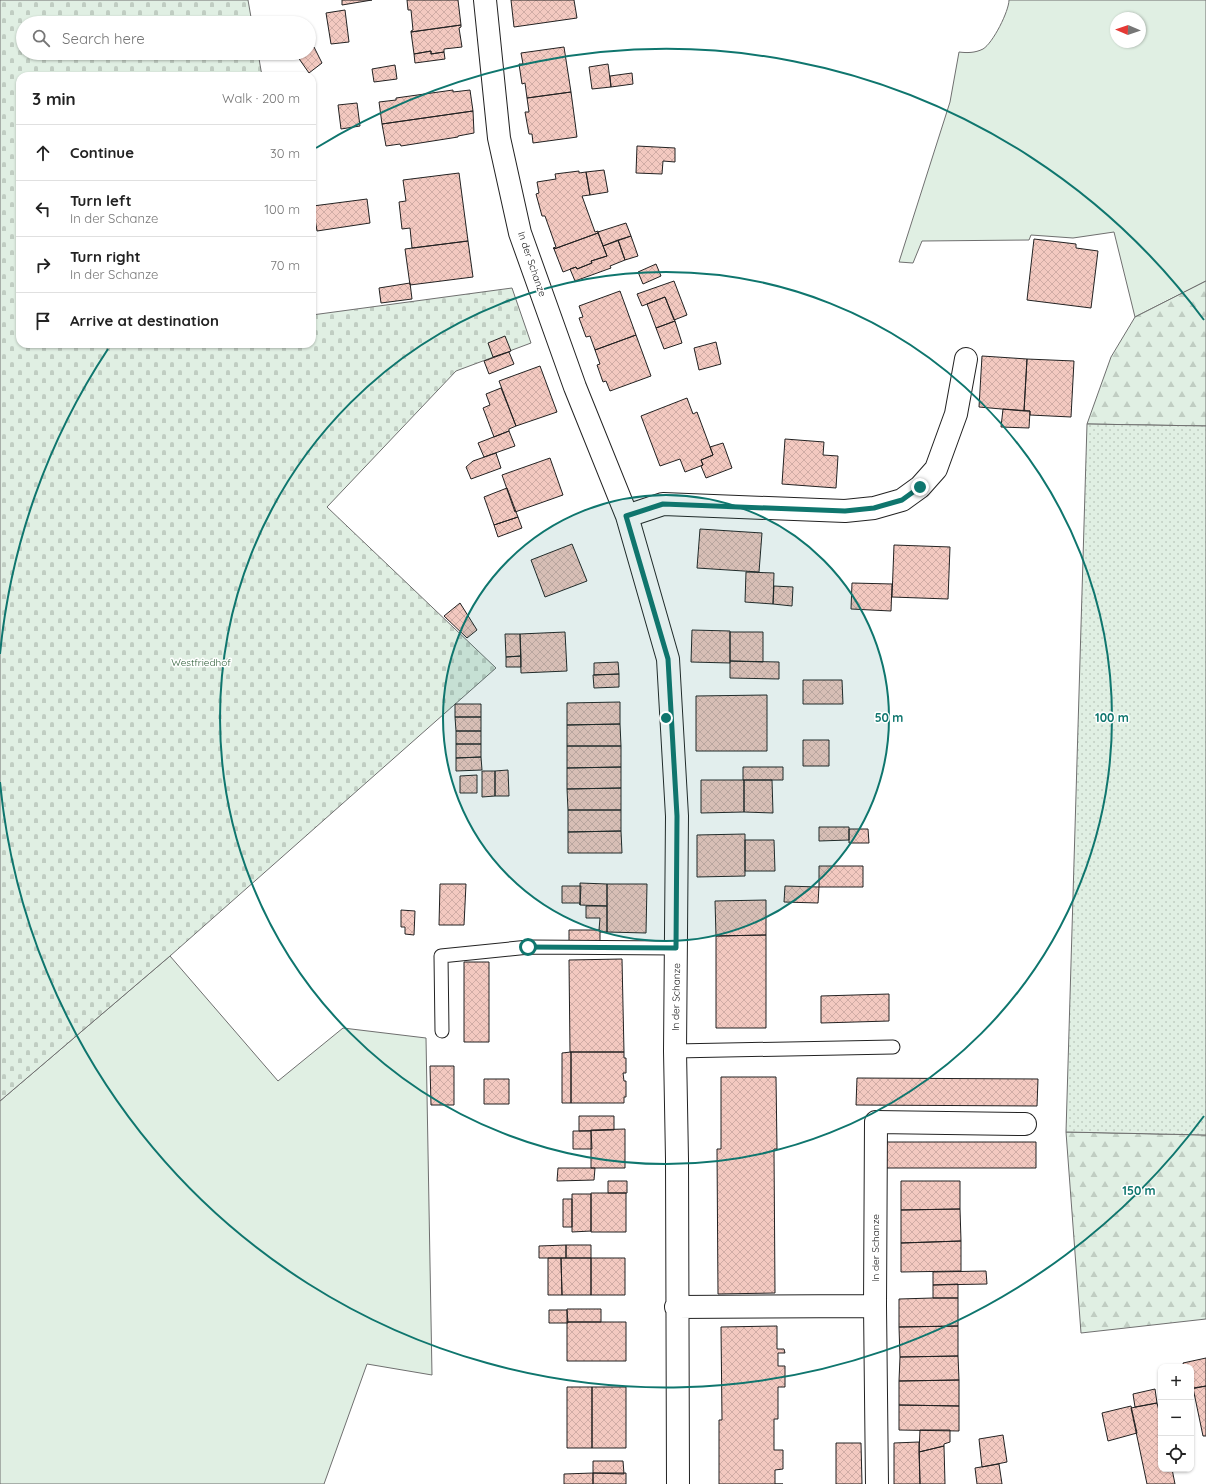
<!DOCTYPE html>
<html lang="en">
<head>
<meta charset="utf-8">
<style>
	:root { --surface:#fff; --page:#f2f2f2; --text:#222; --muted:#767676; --line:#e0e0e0 }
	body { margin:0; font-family:Quicksand,sans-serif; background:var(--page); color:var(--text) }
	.controls { position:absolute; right:12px; bottom:12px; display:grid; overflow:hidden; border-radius:8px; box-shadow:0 1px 3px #0004 }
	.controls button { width:36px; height:36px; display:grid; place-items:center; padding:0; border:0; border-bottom:1px solid var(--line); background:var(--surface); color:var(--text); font:20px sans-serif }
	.compass { position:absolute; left:1110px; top:12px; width:36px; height:36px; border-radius:50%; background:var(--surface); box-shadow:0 1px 3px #0004; rotate:272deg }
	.stop { position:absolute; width:12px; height:12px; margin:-9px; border:3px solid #0f766e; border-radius:50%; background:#fff }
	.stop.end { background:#0f766e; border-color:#fff; box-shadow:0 1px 4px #0008 }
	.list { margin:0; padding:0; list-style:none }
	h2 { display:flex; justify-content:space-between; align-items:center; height:52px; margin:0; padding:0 16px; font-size:17px }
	h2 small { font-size:13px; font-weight:400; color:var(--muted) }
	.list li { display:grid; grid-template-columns:26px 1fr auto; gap:12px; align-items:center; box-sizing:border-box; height:56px; padding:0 16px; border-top:1px solid var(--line) }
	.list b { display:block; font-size:15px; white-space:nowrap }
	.list p { margin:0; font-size:13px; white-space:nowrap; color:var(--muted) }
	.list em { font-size:13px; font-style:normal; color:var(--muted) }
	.icon { flex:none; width:22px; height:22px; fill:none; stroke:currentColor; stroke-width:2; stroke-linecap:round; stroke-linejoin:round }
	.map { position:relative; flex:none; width:1206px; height:1484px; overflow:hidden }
	.search { position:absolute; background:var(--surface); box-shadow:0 1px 3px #0004; left:16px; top:16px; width:300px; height:44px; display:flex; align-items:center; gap:10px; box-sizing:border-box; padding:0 14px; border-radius:22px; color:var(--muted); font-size:15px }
	.panel { position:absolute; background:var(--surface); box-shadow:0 1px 3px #0004; left:16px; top:72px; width:300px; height:276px; border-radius:12px }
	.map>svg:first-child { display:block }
	.grass { fill:#e0efe3; stroke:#6f6f6f; fill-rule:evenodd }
	.forest { fill:url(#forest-firs); stroke:#6f6f6f }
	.cemetery { fill:url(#cemetery-stones); stroke:#6f6f6f }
	.garden { fill:url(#garden-dots); stroke:#6f6f6f }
	.building { fill:url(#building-cross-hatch); stroke:#222 }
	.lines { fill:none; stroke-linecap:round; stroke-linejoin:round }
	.service-casing { stroke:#222; stroke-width:15 }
	.minor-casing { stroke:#222; stroke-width:24 }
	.service { stroke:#fff; stroke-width:13 }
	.minor { stroke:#fff; stroke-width:22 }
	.route { stroke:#0f766e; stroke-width:5 }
	.ring { fill:none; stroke:#0f766e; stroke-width:2 }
	.labels { text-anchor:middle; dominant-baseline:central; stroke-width:3; stroke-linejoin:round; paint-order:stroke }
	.street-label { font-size:10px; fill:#222; stroke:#fff }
	.park-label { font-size:10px; fill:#2f5e38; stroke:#fff }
	.centre { fill:#0f766e; stroke:#fff; stroke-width:2 }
	.ring-label { font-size:12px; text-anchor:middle; font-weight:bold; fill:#0f766e; stroke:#fff; stroke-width:3; stroke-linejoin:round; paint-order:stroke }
</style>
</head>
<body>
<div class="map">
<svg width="1206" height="1484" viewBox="0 0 1206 1484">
	<defs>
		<pattern id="forest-firs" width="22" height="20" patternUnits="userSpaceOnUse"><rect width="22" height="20" fill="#e0efe3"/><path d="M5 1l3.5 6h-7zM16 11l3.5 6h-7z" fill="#c0cdc2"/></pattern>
		<pattern id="cemetery-stones" width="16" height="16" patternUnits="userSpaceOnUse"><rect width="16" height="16" fill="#e0efe3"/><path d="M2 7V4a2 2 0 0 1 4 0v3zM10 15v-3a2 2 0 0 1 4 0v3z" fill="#c0cdc2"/></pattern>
		<pattern id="garden-dots" width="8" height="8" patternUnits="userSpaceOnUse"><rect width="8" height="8" fill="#e0efe3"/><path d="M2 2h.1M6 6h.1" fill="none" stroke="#c0cdc2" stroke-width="1.8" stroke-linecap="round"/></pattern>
		<pattern id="building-cross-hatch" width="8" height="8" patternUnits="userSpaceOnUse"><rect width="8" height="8" fill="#f3c9c0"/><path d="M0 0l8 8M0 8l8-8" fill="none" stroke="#d0aca5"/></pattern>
	</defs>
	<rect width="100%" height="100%" fill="#fff"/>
	<path class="grass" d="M1009 0H1206V281L1135 317 1114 232 1073 238 1031 235 1029 240 922 241 913 263 899 262 950 102 959 52C967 53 975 53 983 49 993 43 1009 11 1009 0ZM1116 18H1140V42H1116Z
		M170 956 278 1081 343 1028 426 1038 432 1375 367 1364 324 1484H0V1101Z"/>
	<path class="forest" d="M1206 281V426L1087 424 1111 357 1135 317Z
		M1066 1132 1206 1135V1319L1081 1333Z"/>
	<path class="cemetery" d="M0 0H248L252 23H23V53H258L262 76H20V344H312V315L512 288 531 343 456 371 327 507 496 668 170 956 0 1101Z"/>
	<path class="garden" d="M1087 424 1206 426V1135L1066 1132Z"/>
	<path class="building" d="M342 0H372L342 5Z
		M407 0H458L461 25 411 32V31L413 30 411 10H408Z
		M511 0H574L577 18 514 27Z
		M345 10 349 42 331 44 326 13Z
		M461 25V27L459 28 462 47 444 49V52L431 54V51L414 54 411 32Z
		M309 47H314L322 63 309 73 295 53H309Z
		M564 47 571 92 527 98 525 83 522 84 519 64H523L521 53Z
		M431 51V54L444 52 445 59 415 63 414 54Z
		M608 64 611 87 592 89 589 67Z
		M395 65 397 79 374 82 372 69Z
		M632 73 633 84 611 87 610 76Z
		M453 90V92L470 90 473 111 382 124 379 102 396 100V98Z
		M571 92 577 137 533 143 532 134H529L525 112H529L527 98Z
		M357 103 360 126 341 129 338 105Z
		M473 111 474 133 458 136V137L401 146 400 144 386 146 382 124Z
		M637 146 675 148V162L663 161 662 174 636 173Z
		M604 170 608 192 590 195 586 172Z
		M579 171V173L586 172 590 195 582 196 595 232 598 231V233L554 249 553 248 556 247 545 216H542L536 194 539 193 537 182 556 179 555 174Z
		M459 173 468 241 412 248 410 228 402 229 399 202 406 201 403 180Z
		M367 199 370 223 317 231 313 206Z
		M626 223 631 236 603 246 598 232Z
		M598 233 607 256 591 261 592 263 577 269 576 267 563 272 554 249Z
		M631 236 638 256 625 260 618 240Z
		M1034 239 1076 244V248L1098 251 1091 308 1027 300Z
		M618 240 625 260 610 266 611 268 575 281 570 269 576 267 577 269 592 263 591 261 607 256 603 246Z
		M468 241 473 277 410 285 405 249Z
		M656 264 661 276 643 284 638 272Z
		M674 281 687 315 674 320 665 297 642 306 637 294Z
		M410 283 412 299 381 303 379 288Z
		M620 291 636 335 595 350 590 336 586 337 579 318 583 317 579 306Z
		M665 297 675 321 656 328 647 304Z
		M675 321 682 343 664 349 656 328Z
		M636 335 651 376 610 391 606 381 603 382 597 365 600 364 595 350Z
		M505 336 511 351 493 357 488 343Z
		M716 342 721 364 699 370 694 348Z
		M509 352 514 364 489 374 484 361Z
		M982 356 1027 359 1024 411 979 407Z
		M1027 359 1074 361 1071 417 1030 415V411H1024Z
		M540 366 557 412 516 426 499 381Z
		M501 388 516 426 509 429V431L494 437 483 408 490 405 486 394Z
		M687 398 693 414 697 412 713 455 701 460 703 465 685 472 680 459 660 466 641 416Z
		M1003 409 1030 411 1029 428 1001 427Z
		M509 431 515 446 484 457 478 443Z
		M785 439 824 442 823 455 838 456 836 488 782 484Z
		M723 443 732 468 706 478 701 466 703 465 701 460 713 455 710 447Z
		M496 453 501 468 471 479 466 467 473 461Z
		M550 458 563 495 515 512 502 475Z
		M507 488 518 517 494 525 484 497Z
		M518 517 522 528 498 537 494 525Z
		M700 529 762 533 759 572 697 568Z
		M572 544 587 581 545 597 531 560Z
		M894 545 950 547 948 599 892 597Z
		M746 572 774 573 773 604 745 602Z
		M852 583 892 584 891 611 851 609Z
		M774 586 793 587 792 606 773 604Z
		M460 603 477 630 467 638 444 616Z
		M692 630 730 631V663L691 662Z
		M565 632 567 671 521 673 520 634Z
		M730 632H763V662L730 661Z
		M505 634H520L521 656 506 657Z
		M521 656V667H506V657Z
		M730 661 779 662V679L730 678Z
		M618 662 619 674 594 675V663Z
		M619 674V687L594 688 593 675Z
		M803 680H842L843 704H803Z
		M767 695V751H696V696Z
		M620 702V724L567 725V703Z
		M455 704H481V717H455Z
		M455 717H481V731H456Z
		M620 724 621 746H567V725Z
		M456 731H481V744H456Z
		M803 740H829V766H803Z
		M456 744H481V757L456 758Z
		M567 746H621V767L567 768Z
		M481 757 482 770 456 771V758Z
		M621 767V788L567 789V768Z
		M743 767H783V780H743Z
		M508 770 509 796H495V771Z
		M482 771H495V796L482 797Z
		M477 775V793H460V776Z
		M701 780H744V812L701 813Z
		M744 780H772L773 813 744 812Z
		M621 788V810H568L567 789Z
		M568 810H621V831L568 832Z
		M819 827H849V840L819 841Z
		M849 829H868L869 843H849Z
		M621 831 622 853H568V832Z
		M745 834V876L697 877V835Z
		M745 840H774L775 871H745Z
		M819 866H863V887H819Z
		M580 883 607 884V906L580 905Z
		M440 884H466L464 925H439Z
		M607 884H647L646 933 607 932Z
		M562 886H581L580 905V903H562Z
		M785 886 819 887 818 903 784 902Z
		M766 900V935L716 936 715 901Z
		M586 906H607V932H600L599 930 600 918H586Z
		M401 910 415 911 414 935 405 934V927H401Z
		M569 930H600V944L569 943Z
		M766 935V1028H716V936Z
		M622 959 624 1052H570L569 960Z
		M464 962H489V1042H464Z
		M889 994V1021L821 1023V996Z
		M571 1052V1103H562V1053Z
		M571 1052H624V1058H626V1073H623L624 1081H626V1097H624V1103H571Z
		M430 1066H454V1105H431Z
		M721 1077H776L777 1149H774L775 1293 718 1294 717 1149H721Z
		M857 1078 1038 1079 1037 1106 856 1105Z
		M484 1079H509V1104H484Z
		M579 1116H614V1130L579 1131Z
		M625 1129V1168H591V1130Z
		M573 1131H591L592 1149H573Z
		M883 1142H1036V1168H884Z
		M558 1168H595L594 1180 557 1181Z
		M608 1181H627V1193H608Z
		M901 1181H960V1209L901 1210Z
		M591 1193H626V1232H591Z
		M572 1194H591V1231L572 1232Z
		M563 1199H572V1227H563Z
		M960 1209 961 1241 901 1243V1210Z
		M961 1241V1271L901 1272V1243Z
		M566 1245H591V1258H566Z
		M566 1245V1258H539V1246Z
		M548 1258H561L562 1295H548Z
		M561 1258H591V1295H562Z
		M591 1258H625V1295H591Z
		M986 1271 987 1284 933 1285V1272Z
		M958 1284V1298H933V1285Z
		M933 1298H958V1326L899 1327V1299Z
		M601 1309V1322H567V1309Z
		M549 1310H567L568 1323H549Z
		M567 1322H626V1361H567Z
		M777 1326V1349H784L785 1353H778V1366H785V1387H778V1419H774V1450H783V1469L775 1470V1484H783H719V1420H722L721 1327Z
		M958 1326V1356L900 1357 899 1327Z
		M958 1356 959 1380 899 1381 900 1357Z
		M1206 1358V1386L1191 1389V1367H1184L1183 1363Z
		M959 1380V1406L899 1405V1381Z
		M1206 1386V1436H1203L1193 1388Z
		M567 1387H592V1448H567Z
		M592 1387H626V1448H592Z
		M1155 1389 1157 1403 1135 1407 1133 1394Z
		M1157 1403 1161 1419V1469H1172L1175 1484H1147L1131 1408Z
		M899 1405 959 1406V1431L899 1430Z
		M1131 1406 1137 1433 1108 1441 1102 1413Z
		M920 1430H950V1442L944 1444V1446L919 1452Z
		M1003 1435 1007 1462 982 1467 979 1439Z
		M919 1442 920 1484H894V1443Z
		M836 1443H861L862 1484H836Z
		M944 1446 945 1484H920L919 1452Z
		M593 1461H623L624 1474 593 1473Z
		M999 1464 1002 1484H977L975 1468Z
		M593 1473V1484H564V1474Z
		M593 1473H626V1484H593Z"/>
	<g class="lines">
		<defs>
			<path id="service" d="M442 1031 441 956 529 947 676 948
				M675 1051 893 1047"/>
			<path id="minor" d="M485 0 499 138 520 233 575 387 627 516 668 659 677 816 675 1051 677 1159 678 1484
				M627 516 663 504 845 511 874 508 902 500 920 487 936 469 956 414 966 359
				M676 1307 875 1306
				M877 1484 875 1306 876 1122 1025 1124"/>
		</defs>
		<use href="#service" class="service-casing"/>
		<use href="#minor" class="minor-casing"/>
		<use href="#service" class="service"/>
		<use href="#minor" class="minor"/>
	</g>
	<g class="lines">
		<path class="route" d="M528 947 676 948 677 816 668 659 626 516 663 504 845 511 874 508 902 500 920 487"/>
	</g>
	<circle cx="666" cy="718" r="223" fill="#0f766e" fill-opacity=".12"/>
	<g class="ring">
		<circle cx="666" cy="718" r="223"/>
		<circle cx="666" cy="718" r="446"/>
		<path d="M1204 1116A669 669 0 0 1 0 782M0 654A669 669 0 0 1 108 349M316 148A669 669 0 0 1 1204 320"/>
	</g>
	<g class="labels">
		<g class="street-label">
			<text transform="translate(532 264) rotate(71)">In der Schanze</text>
			<text transform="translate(676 997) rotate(-89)">In der Schanze</text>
			<text transform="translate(875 1248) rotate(-90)">In der Schanze</text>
		</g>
		<g class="park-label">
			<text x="201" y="662">Westfriedhof</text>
		</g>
	</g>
	<circle cx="666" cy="718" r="6" class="centre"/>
	<g class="ring-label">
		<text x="889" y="722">50 m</text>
		<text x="1112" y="722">100 m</text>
		<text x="1139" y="1195">150 m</text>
	</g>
</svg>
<div class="controls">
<button>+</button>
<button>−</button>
<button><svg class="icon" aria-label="locate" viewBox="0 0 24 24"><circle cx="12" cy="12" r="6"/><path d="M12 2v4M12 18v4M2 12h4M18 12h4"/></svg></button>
</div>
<svg class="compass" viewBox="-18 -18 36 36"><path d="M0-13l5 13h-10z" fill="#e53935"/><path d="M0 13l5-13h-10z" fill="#767676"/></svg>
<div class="stop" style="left:528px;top:947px"></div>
<div class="stop end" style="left:920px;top:487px"></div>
<div class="search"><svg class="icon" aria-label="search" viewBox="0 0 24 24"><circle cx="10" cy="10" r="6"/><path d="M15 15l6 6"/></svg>Search here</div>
<section class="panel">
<h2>3 min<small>Walk · 200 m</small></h2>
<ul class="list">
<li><svg class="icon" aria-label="ahead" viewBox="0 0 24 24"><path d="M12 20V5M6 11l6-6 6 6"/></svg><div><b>Continue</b></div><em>30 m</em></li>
<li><svg class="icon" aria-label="left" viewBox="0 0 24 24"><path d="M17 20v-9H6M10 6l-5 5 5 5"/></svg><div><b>Turn left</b><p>In der Schanze</p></div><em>100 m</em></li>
<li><svg class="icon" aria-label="right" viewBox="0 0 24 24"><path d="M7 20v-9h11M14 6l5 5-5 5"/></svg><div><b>Turn right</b><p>In der Schanze</p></div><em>70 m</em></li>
<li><svg class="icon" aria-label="arrive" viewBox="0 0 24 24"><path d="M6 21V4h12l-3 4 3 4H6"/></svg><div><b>Arrive at destination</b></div></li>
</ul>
</section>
</div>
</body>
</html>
